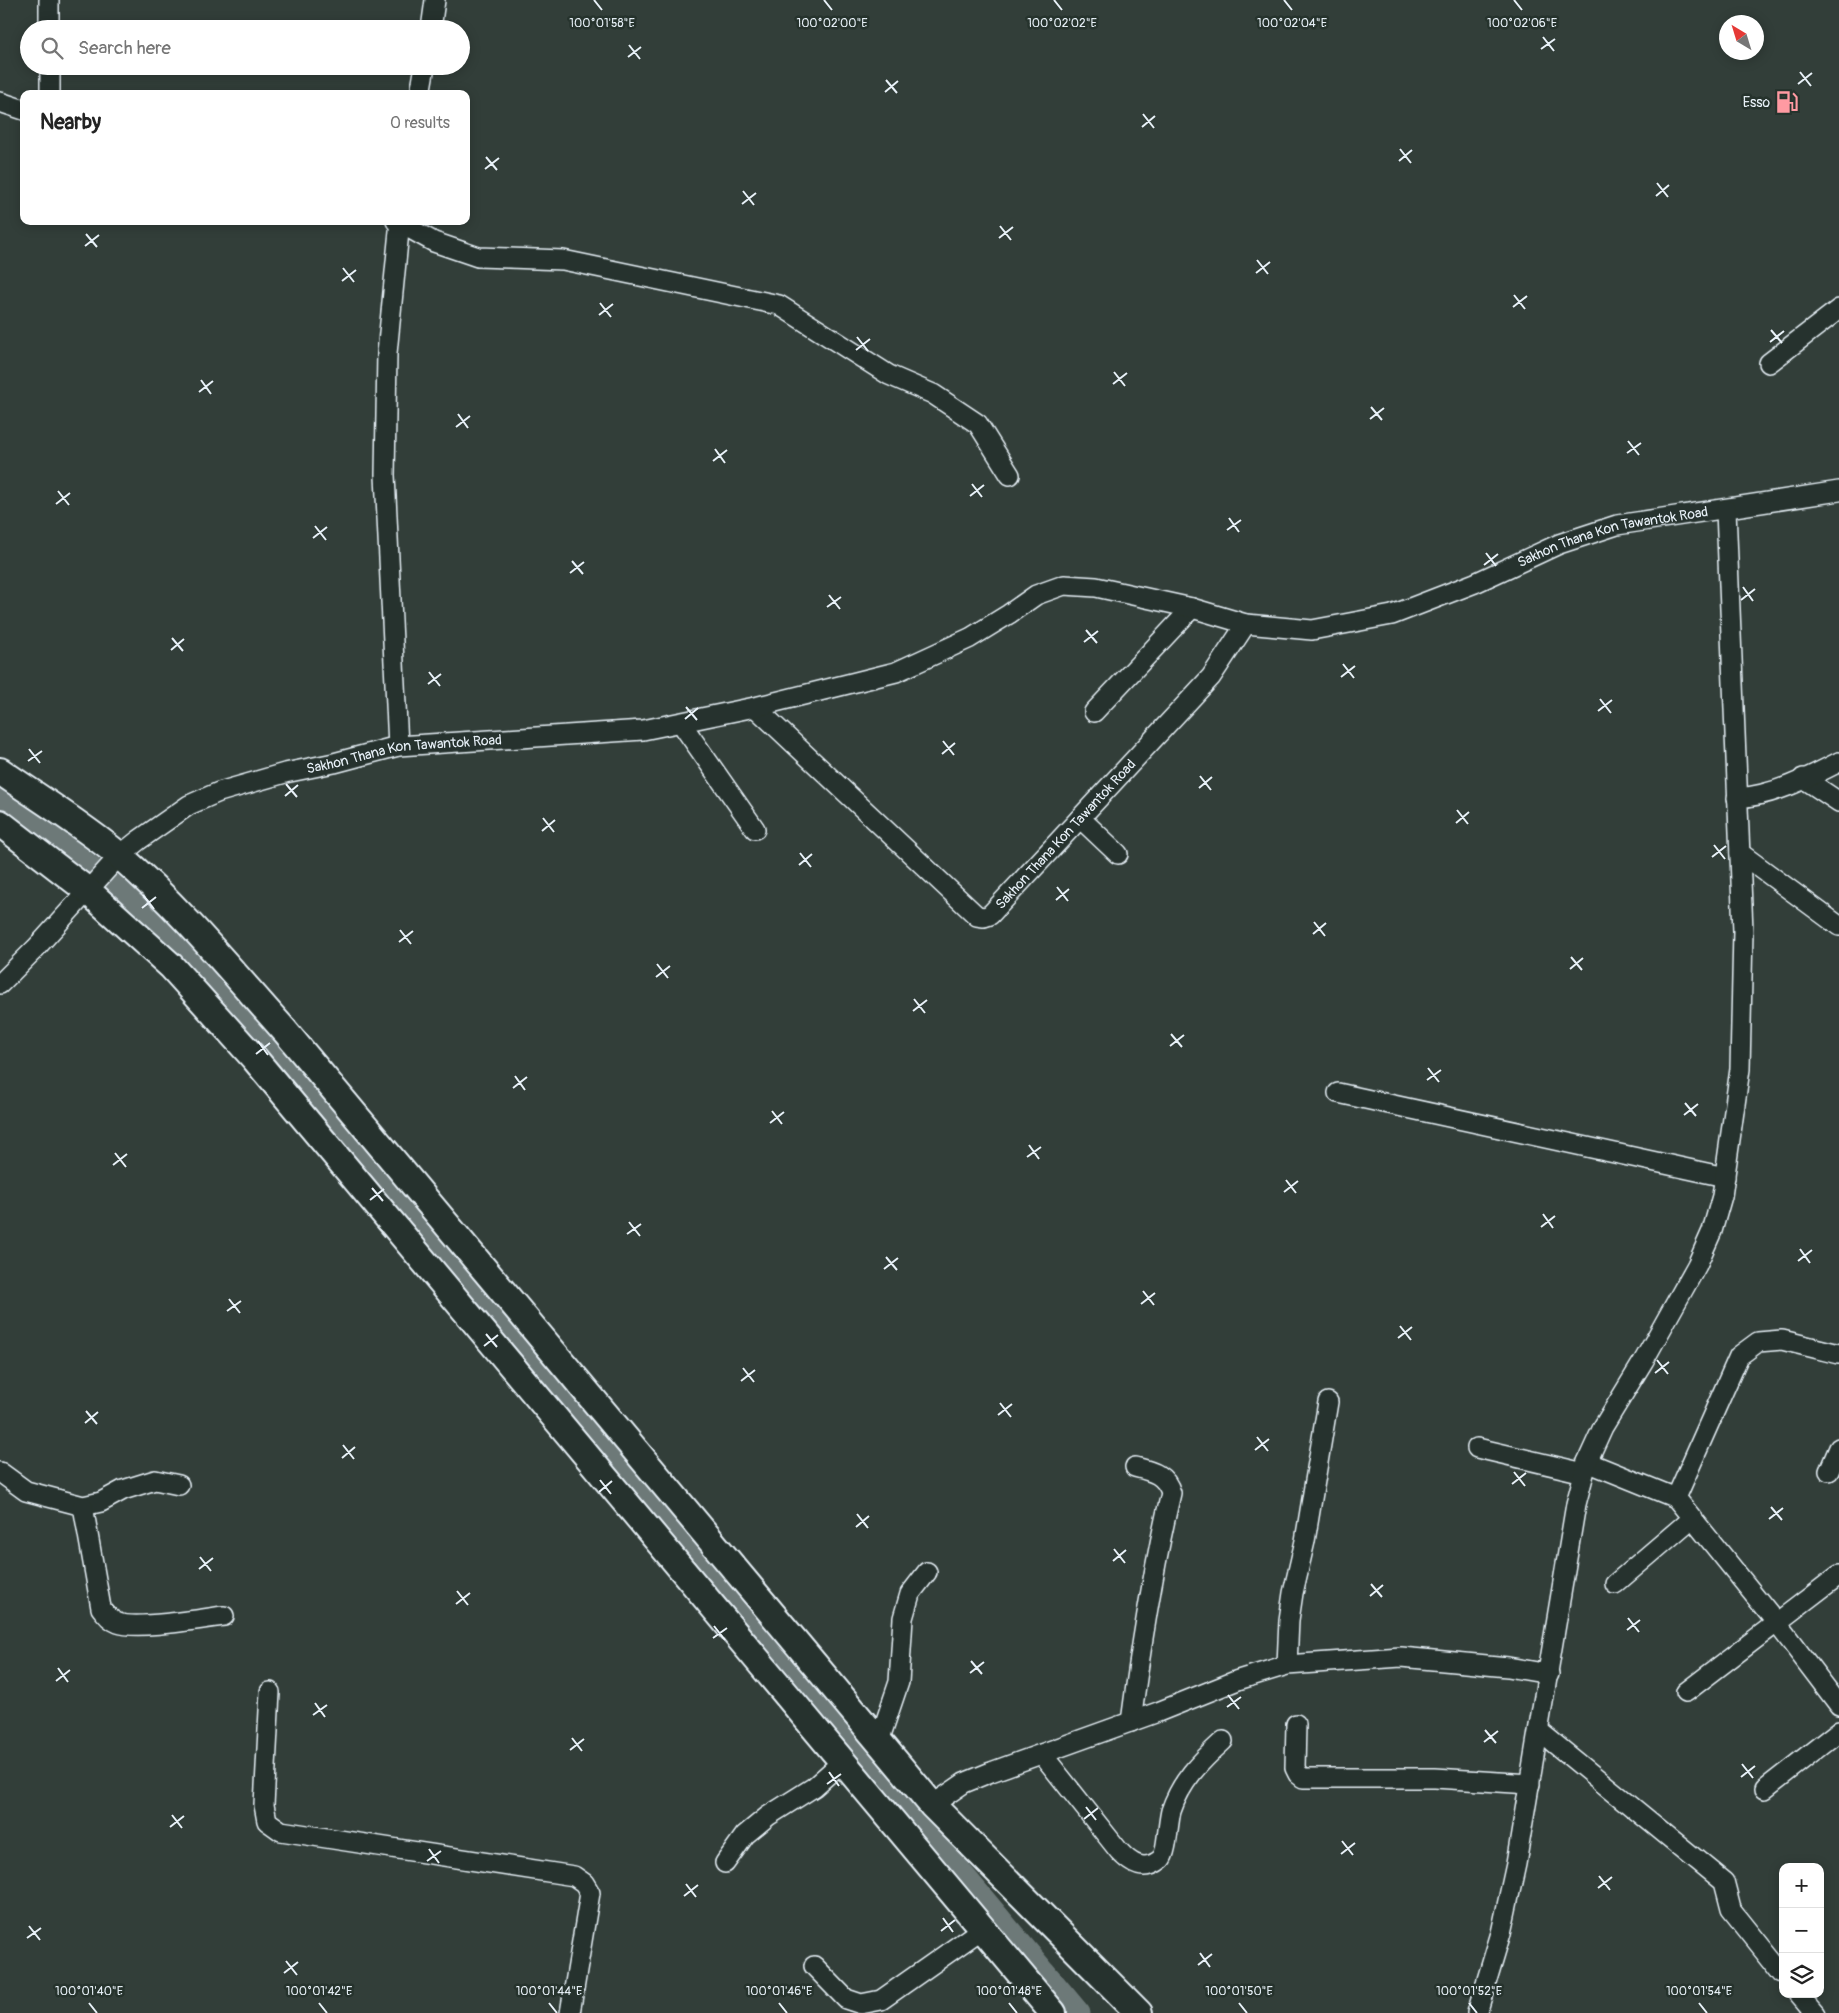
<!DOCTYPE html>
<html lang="en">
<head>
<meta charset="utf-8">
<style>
	:root { --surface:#fff; --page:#f2f2f2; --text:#222; --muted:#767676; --line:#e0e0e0 }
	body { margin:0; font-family:Pangolin,sans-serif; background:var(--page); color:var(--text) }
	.controls { position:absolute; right:15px; bottom:15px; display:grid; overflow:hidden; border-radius:10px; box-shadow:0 2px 12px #0003 }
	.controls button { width:45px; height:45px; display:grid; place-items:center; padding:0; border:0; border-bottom:1px solid var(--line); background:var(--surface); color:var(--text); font:25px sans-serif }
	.compass { position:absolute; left:1719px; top:15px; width:45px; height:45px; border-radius:50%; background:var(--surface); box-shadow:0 2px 12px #0003; rotate:322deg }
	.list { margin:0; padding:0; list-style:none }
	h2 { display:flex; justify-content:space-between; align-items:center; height:65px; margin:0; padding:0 20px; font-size:21px }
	h2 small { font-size:16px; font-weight:400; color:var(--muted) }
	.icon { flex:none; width:28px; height:28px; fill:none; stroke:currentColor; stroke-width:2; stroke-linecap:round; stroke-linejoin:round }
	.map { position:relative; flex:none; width:1839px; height:2013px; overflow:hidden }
	.search { position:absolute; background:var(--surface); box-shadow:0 2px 12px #0003; left:20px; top:20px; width:450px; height:55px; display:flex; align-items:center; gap:12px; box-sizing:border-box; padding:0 18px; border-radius:28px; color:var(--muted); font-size:19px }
	.panel { position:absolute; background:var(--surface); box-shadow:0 2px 12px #0003; left:20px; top:90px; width:450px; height:135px; border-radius:10px }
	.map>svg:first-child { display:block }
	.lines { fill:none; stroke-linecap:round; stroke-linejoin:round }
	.canal { stroke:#6d7978; stroke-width:21 }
	.street-casing { stroke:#e8f1f8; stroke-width:22 }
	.secondary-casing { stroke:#e8f1f8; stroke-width:30 }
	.street { stroke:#26332d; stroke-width:19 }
	.secondary { stroke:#26332d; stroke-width:26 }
	.ticks { fill:none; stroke:#e8f1f8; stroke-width:2 }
	.labels { text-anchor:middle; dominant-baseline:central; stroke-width:5; stroke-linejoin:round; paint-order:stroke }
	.poi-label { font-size:14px; fill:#e8f1f8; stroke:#26332d; text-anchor:end }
	.street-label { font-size:14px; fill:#e8f1f8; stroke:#26332d }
	.ticks-label { font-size:12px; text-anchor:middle; fill:#e8f1f8; stroke:#26332d; stroke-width:5; stroke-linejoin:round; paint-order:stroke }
</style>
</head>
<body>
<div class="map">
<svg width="1839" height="2013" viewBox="0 0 1839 2013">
	<rect width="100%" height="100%" fill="#323e39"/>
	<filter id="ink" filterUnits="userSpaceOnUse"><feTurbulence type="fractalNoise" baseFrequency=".02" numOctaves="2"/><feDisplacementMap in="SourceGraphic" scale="10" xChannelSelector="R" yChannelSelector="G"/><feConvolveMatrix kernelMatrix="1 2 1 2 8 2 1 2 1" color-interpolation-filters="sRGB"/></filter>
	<g filter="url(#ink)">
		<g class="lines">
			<path class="canal" d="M0 797C63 843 125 890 179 946 211 977 240 1011 270 1044L1080 2013"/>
			<defs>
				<g id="street">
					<path d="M49 0V29"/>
					<path d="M431 29 435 0"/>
					<path d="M50 66V94"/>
					<path d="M420 94 425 66"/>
					<path d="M0 102 24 110"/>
					<path d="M396 221 434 242 478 257 563 260 779 305 889 375 933 394 978 424 1010 475"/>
					<path d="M1769 363 1839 309"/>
					<path id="s1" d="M755 707 977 916 984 917 990 915 1211 677 1246 624"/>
					<path d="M1094 712 1192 608"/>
					<path d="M681 723 755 829"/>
					<path d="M398 746 385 475 387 353 400 221"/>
					<path d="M1803 778 1839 802"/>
					<path d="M1737 798C1773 796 1808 778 1839 762"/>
					<path d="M1080 818 1118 854"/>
					<path d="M1740 853 1839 926"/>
					<path id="s2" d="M0 984 36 948 119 856 139 840 189 805 219 792 285 773 334 763 398 746 643 730 755 707 896 672 970 638 1009 614 1036 595 1064 585 1096 587 1192 608 1246 624 1312 630 1392 615 1475 583 1559 544 1617 525 1839 491"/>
					<path d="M1338 1093 1725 1177"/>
					<path d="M1477 1448 1584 1473"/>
					<path d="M1587 1462 1676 1498 1776 1622 1839 1705"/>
					<path d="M1829 1471 1839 1448"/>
					<path d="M0 1472 26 1491 83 1506 101 1502 123 1490 155 1480 179 1485"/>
					<path d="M1676 1498 1739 1356 1758 1342 1782 1340 1839 1354"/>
					<path d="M83 1506 101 1608C106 1614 110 1620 118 1623 137 1630 200 1619 224 1616"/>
					<path d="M1615 1584 1691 1519"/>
					<path d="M1287 1665 1289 1620 1293 1593 1305 1541 1328 1402"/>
					<path d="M270 1692 264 1805 267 1821 281 1831 574 1876 584 1883 590 1893 570 2013"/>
					<path d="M1686 1692 1839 1575"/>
					<path d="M1131 1722C1141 1645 1153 1569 1171 1493 1166 1474 1151 1471 1135 1467"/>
					<path d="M1296 1724 1295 1768 1298 1774 1303 1778H1435L1530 1784"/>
					<path d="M1539 1731 1724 1882 1731 1909 1783 1974"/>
					<path d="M879 1741 899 1682 903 1618 910 1594 927 1572"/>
					<path d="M1042 1754 1119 1851C1131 1864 1144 1873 1161 1859 1167 1853 1168 1822 1171 1811 1181 1781 1200 1762 1223 1741"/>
					<path d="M1765 1789 1839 1731"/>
					<path d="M932 1805 964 1783 991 1772 1158 1712 1238 1680 1287 1665 1401 1657 1508 1667 1549 1674"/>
					<path d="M725 1863 745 1835 768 1816 814 1787 842 1762"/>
					<path d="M814 1966 846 1999 861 2004 881 2000 982 1929"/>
					<path d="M1799 1994 1815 2013"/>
					<path d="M1477 2013 1501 1933 1516 1864 1576 1504 1587 1462 1603 1427 1644 1360 1697 1265 1712 1231 1722 1196 1740 1069 1743 931 1726 510"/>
				</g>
				<path id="secondary" d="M0 771C40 799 83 825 121 857 181 909 232 972 285 1031L932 1805 1139 2013
					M0 823 88 891 171 966 254 1058 1053 2013"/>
			</defs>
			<use href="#street" class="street-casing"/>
			<use href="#secondary" class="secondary-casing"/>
			<use href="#street" class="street"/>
			<use href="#secondary" class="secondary"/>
		</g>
	</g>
	<path class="ticks" d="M594 0 602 10M824 0 832 10M1054 0 1062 10M1284 0 1292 10M1514 0 1522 10M1543 37 1554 51M629 45 640 59M1541 49 1555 39M628 57 641 47M1800 72 1811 86M886 80 897 93M1798 84 1812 73M885 92 898 81M1143 114 1154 128M1142 127 1155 116M1400 149 1411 163M486 157 497 170M1399 161 1412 150M485 169 499 158M1657 183 1668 197M743 191 754 205M1656 196 1669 185M742 204 756 193M1000 226 1011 240M86 234 97 247M999 238 1013 227M85 246 99 235M1257 260 1268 274M343 268 354 282M1256 273 1270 262M342 281 356 270M1514 295 1525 309M600 303 611 317M1513 307 1527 296M599 315 613 304M1771 330 1782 343M857 337 868 351M1770 342 1784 331M856 350 870 339M1114 372 1125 386M201 380 211 394M1113 384 1127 373M199 392 213 381M1371 407 1382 420M458 414 468 428M1370 419 1384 408M456 427 470 416M1628 441 1639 455M715 449 725 463M1627 453 1641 443M713 461 727 450M972 484 982 497M58 491 69 505M970 496 984 485M56 504 70 493M1229 518 1239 532M315 526 326 540M1227 530 1241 520M313 538 327 527M1486 553 1496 566M572 561 583 574M1484 565 1498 554M570 573 584 562M1743 587 1753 601M829 595 840 609M1741 600 1755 589M827 607 841 597M1086 630 1097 643M172 638 183 651M1084 642 1098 631M171 650 184 639M1343 664 1354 678M429 672 440 686M1341 677 1355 666M428 684 441 674M1600 699 1611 713M686 707 697 720M1598 711 1612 700M685 719 698 708M943 741 954 755M29 749 40 763M942 754 955 743M28 761 42 751M1200 776 1211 790M286 784 297 797M1199 788 1212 777M285 796 298 785M1457 810 1468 824M543 818 554 832M1456 823 1469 812M542 831 555 820M1714 845 1725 859M800 853 811 867M1712 857 1726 846M799 865 812 854M1057 887 1068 901M143 895 154 909M1056 900 1069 889M142 908 156 897M1314 922 1325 936M400 930 411 944M1313 934 1326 923M399 942 413 931M1571 957 1582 970M657 964 668 978M1570 969 1583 958M656 977 670 966M914 999 925 1013M913 1011 927 1000M1171 1034 1182 1047M258 1041 268 1055M1170 1046 1184 1035M256 1054 270 1043M1428 1068 1439 1082M515 1076 525 1090M1427 1080 1441 1070M513 1088 527 1077M1685 1103 1696 1116M772 1111 782 1124M1684 1115 1698 1104M770 1123 784 1112M1029 1145 1039 1159M115 1153 126 1167M1027 1157 1041 1147M113 1165 127 1154M1286 1180 1296 1193M372 1188 383 1201M1284 1192 1298 1181M370 1200 384 1189M1543 1214 1553 1228M629 1222 640 1236M1541 1227 1555 1216M627 1234 641 1224M1800 1249 1810 1263M886 1257 897 1270M1798 1261 1812 1250M884 1269 898 1258M1143 1291 1154 1305M229 1299 240 1313M1141 1304 1155 1293M227 1311 241 1301M1400 1326 1411 1340M486 1334 497 1347M1398 1338 1412 1327M484 1346 498 1335M1657 1360 1668 1374M743 1368 754 1382M1655 1373 1669 1362M741 1381 755 1370M1000 1403 1011 1417M86 1411 97 1424M998 1415 1012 1404M85 1423 98 1412M1257 1437 1268 1451M343 1445 354 1459M1255 1450 1269 1439M342 1458 355 1447M1514 1472 1525 1486M600 1480 611 1494M1512 1484 1526 1473M599 1492 612 1481M1771 1507 1782 1520M857 1514 868 1528M1769 1519 1783 1508M856 1527 869 1516M1114 1549 1125 1563M200 1557 211 1571M1113 1561 1126 1550M199 1569 213 1558M1371 1584 1382 1597M457 1591 468 1605M1370 1596 1383 1585M456 1604 470 1593M1628 1618 1639 1632M714 1626 725 1640M1627 1630 1640 1620M713 1638 727 1628M971 1661 982 1674M58 1668 68 1682M970 1673 984 1662M56 1681 70 1670M1228 1695 1239 1709M315 1703 325 1717M1227 1707 1241 1697M313 1715 327 1705M1485 1730 1496 1743M572 1738 582 1751M1484 1742 1498 1731M570 1750 584 1739M1742 1764 1753 1778M829 1772 839 1786M1741 1777 1755 1766M827 1784 841 1774M1086 1807 1096 1820M172 1815 182 1828M1084 1819 1098 1808M170 1827 184 1816M1342 1841 1353 1855M429 1849 439 1863M1341 1854 1355 1843M427 1861 441 1851M1599 1876 1610 1890M686 1884 696 1897M1598 1888 1612 1877M684 1896 698 1885M943 1918 953 1932M29 1926 40 1940M941 1931 955 1920M27 1938 41 1928M1200 1953 1210 1967M286 1961 297 1975M1198 1965 1212 1954M284 1973 298 1962M89 2003 97 2013M319 2003 327 2013M549 2003 557 2013M779 2003 787 2013M1009 2003 1017 2013M1239 2003 1247 2013M1469 2003 1477 2013M1699 2003 1707 2013"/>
	<defs>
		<symbol id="fuel-bare" viewBox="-9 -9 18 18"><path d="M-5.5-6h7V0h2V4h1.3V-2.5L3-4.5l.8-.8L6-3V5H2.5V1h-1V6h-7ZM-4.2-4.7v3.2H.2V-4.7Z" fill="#ff9aa2" stroke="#26332d" stroke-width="2.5" paint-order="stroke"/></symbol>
	</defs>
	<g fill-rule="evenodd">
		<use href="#fuel-bare" x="1771" y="86" width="32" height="32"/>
	</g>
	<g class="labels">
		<g class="poi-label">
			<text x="1770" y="102">Esso</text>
		</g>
		<g class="street-label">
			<text stroke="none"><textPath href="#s2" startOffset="1744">Sakhon Thana Kon Tawantok Road</textPath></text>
			<text stroke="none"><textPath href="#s2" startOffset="484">Sakhon Thana Kon Tawantok Road</textPath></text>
			<text stroke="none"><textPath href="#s1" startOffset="429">Sakhon Thana Kon Tawantok Road</textPath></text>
		</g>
	</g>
	<g class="ticks-label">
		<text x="602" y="27">100°01'58"E</text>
		<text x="832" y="27">100°02'00"E</text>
		<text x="1062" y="27">100°02'02"E</text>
		<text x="1292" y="27">100°02'04"E</text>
		<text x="1522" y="27">100°02'06"E</text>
		<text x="89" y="1995">100°01'40"E</text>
		<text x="319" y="1995">100°01'42"E</text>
		<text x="549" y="1995">100°01'44"E</text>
		<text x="779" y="1995">100°01'46"E</text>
		<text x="1009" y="1995">100°01'48"E</text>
		<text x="1239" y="1995">100°01'50"E</text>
		<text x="1469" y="1995">100°01'52"E</text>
		<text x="1699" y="1995">100°01'54"E</text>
	</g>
</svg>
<div class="controls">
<button>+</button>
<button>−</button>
<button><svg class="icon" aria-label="layers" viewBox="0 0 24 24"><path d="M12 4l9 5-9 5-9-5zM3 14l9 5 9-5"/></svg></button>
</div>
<svg class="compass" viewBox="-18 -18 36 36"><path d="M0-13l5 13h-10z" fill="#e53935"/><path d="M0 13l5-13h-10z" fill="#767676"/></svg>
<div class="search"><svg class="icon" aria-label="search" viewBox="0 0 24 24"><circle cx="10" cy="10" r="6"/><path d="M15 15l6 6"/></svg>Search here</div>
<section class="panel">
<h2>Nearby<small>0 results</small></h2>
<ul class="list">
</ul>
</section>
</div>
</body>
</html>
